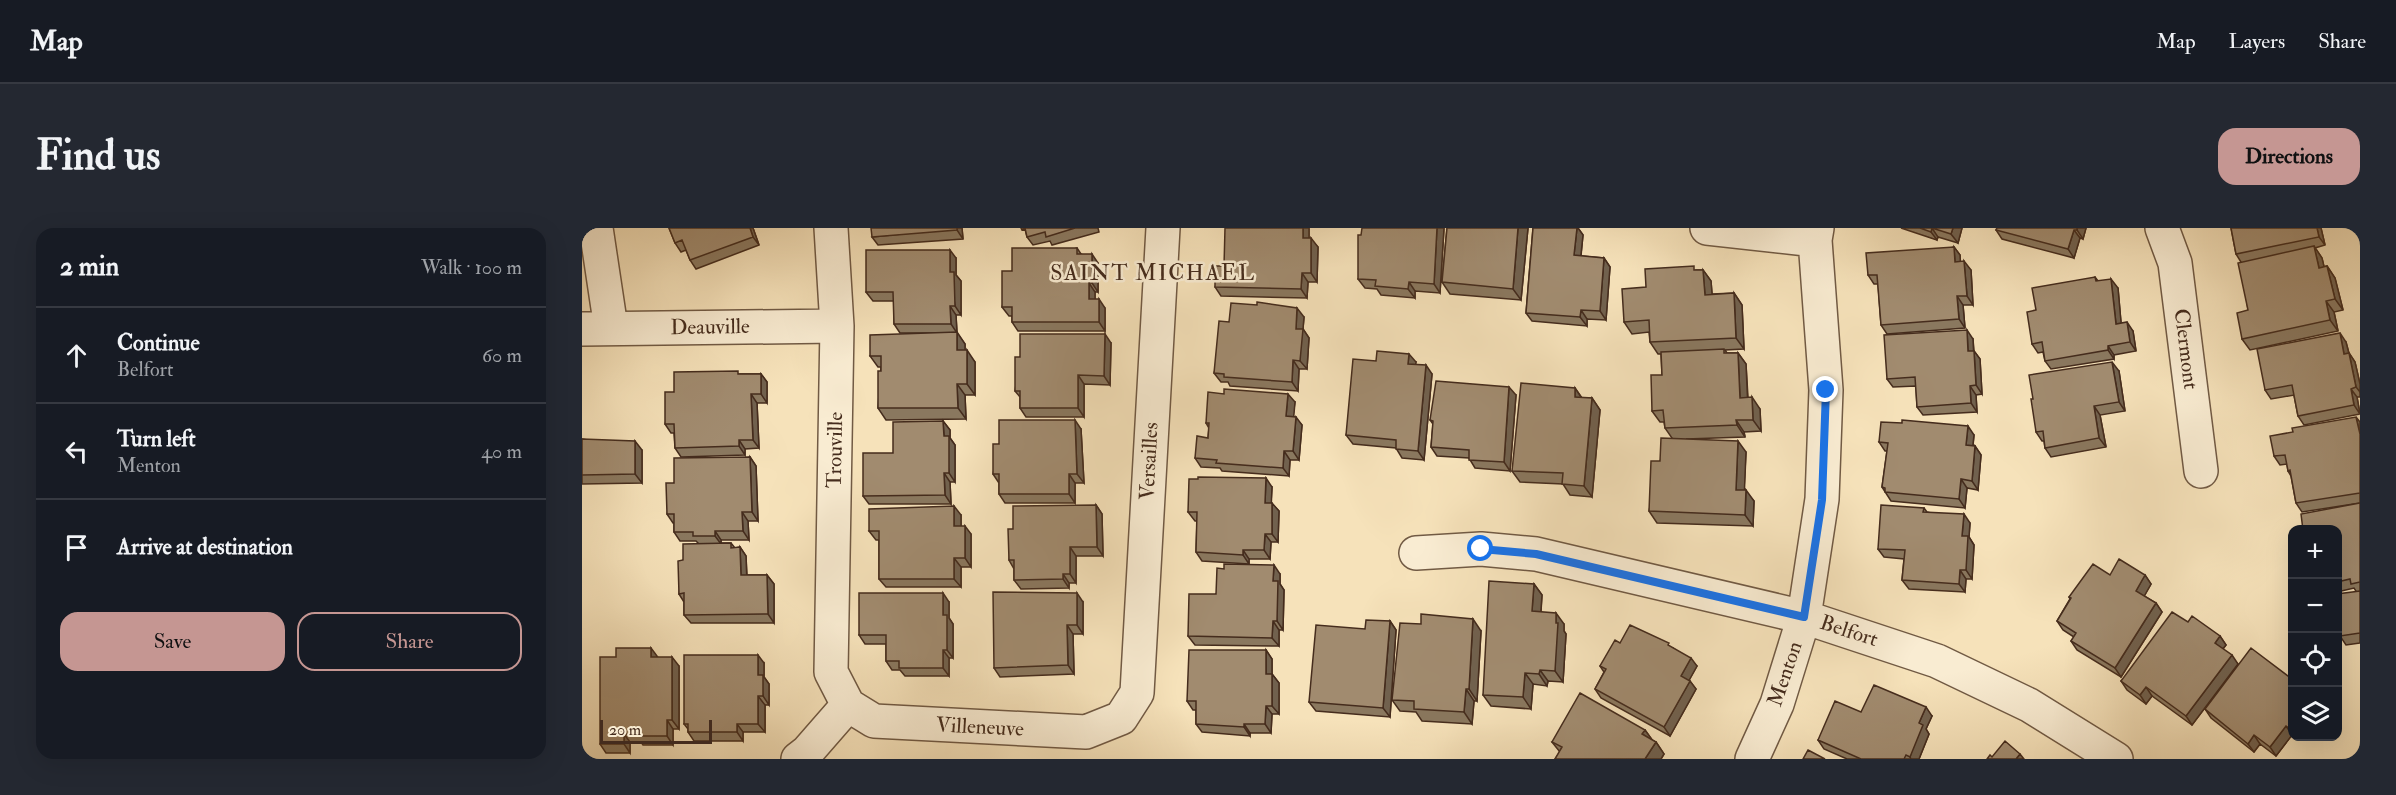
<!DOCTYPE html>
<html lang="en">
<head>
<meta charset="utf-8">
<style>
	:root { --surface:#171b24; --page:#242831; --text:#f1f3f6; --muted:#9ea1a6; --line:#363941; --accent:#c59692 }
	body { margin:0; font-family:"IM FELL Double Pica",serif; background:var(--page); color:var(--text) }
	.controls { position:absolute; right:18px; bottom:18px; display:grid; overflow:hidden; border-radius:12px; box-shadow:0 6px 24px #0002 }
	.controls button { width:54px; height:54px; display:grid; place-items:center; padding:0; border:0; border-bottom:2px solid var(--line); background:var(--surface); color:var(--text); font:30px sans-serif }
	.scale { position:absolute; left:18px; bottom:15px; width:112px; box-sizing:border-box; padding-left:6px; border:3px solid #452c1d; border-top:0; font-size:16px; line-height:21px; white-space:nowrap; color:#452c1d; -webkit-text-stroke:4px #f9ecd2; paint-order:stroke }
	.stop { position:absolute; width:18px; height:18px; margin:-14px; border:4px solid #1a73e8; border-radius:50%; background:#fff }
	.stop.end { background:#1a73e8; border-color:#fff; box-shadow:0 2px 6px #0008 }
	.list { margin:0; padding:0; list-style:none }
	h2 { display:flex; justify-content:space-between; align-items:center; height:78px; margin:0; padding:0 24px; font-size:26px }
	h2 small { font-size:20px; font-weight:400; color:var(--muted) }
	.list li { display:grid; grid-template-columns:39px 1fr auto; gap:18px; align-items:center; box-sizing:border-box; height:96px; padding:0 24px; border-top:2px solid var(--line) }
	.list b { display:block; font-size:22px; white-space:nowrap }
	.list p { margin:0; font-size:20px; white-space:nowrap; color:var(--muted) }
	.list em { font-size:20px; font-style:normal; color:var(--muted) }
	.actions { display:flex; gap:12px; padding:18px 24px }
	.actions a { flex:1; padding:14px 0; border:2px solid var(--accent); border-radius:18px; text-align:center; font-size:21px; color:var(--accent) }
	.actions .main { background:var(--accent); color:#111 }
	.icon { flex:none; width:33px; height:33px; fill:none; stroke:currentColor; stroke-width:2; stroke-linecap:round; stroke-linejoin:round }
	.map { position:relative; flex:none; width:1778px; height:531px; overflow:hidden; border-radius:18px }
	header { display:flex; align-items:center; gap:36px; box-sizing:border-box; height:84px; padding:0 30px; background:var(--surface); border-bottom:2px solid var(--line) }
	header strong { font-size:28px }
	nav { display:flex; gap:33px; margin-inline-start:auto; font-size:21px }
	.intro { display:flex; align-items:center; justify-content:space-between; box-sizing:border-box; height:144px; padding:0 36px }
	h1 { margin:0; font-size:42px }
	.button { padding:15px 27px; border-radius:18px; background:var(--accent); color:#111; font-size:21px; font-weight:700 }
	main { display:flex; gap:36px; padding:0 36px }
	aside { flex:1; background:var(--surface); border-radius:18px; box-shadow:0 6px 24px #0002 }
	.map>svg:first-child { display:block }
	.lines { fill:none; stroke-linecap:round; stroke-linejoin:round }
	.minor-casing { stroke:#715a44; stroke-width:36 }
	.minor { stroke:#f9ecd2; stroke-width:33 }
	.wall { fill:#8a785f; stroke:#452c1d; stroke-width:1.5 }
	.shaded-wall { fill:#71614e; stroke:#452c1d; stroke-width:1.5 }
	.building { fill:#a18b6f; stroke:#452c1d; stroke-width:1.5 }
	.route { stroke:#1a73e8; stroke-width:8 }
	.labels { text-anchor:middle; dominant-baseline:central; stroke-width:5; stroke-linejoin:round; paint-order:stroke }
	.street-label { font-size:21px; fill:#452c1d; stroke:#f9ecd2 }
	.neighbourhood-label { font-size:22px; letter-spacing:1.5px; fill:#452c1d; stroke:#f9ecd2 }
</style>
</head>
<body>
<header>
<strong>Map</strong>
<nav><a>Map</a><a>Layers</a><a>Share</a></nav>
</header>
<div class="intro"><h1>Find us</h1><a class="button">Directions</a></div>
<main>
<aside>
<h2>2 min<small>Walk · 100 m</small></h2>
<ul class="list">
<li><svg class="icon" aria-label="ahead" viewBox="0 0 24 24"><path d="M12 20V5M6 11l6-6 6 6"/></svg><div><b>Continue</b><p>Belfort</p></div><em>60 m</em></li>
<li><svg class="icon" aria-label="left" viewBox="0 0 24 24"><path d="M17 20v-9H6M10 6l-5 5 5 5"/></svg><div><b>Turn left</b><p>Menton</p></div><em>40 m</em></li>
<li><svg class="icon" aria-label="arrive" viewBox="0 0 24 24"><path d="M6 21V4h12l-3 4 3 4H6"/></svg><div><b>Arrive at destination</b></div></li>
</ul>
<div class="actions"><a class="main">Save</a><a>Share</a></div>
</aside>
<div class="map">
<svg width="1778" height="531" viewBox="0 0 1778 531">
	<rect width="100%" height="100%" fill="#f6e2ba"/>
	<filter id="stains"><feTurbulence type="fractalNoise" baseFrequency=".00333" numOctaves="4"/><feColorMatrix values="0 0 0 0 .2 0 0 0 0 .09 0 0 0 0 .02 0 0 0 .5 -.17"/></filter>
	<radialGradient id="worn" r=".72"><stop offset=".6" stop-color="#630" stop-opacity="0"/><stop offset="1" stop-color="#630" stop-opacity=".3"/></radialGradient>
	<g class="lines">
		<defs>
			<path id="minor" d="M14 0 29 100
				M249 0 255 98 249 444 266 477 292 493 504 504 539 490 555 465 581 0
				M1125 0 1233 12
				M1580 0 1593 35 1619 243
				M0 101 255 98
				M834 325 899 321 954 326 1222 389 1355 433 1447 477 1534 531
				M216 531 225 524 266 477
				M1170 531 1195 476 1222 389 1240 271 1244 162 1233 12 1235 0"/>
		</defs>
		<use href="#minor" class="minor-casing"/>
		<use href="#minor" class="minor"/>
	</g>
	<path class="wall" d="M87 0H171L177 17 114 41 108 32 104 22 99 24 93 15Z
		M380 0 381 11 296 17 290 9Z
		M439 0H516L517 4 470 17 468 13 451 17 445 9 443 1 440 2Z
		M727 0V10L736 19 735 54H726L725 70 639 68 633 59 642 38Z
		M862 0 858 65 833 63V70L799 67 795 61 783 60 776 51Z
		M865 0H946L939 72 868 66 860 54Z
		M951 0H996L1001 7 999 28 1022 30 1028 39 1024 92 1005 91V98L950 93 944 85Z
		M1319 0H1380L1376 15 1356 9 1355 12Z
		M1415 0H1504L1501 11 1498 10 1492 30 1420 11 1414 2Z
		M1649 0H1739L1743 17 1733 20 1740 30 1742 39 1745 38 1753 50 1761 82 1752 84 1756 103 1668 122 1660 111 1666 82 1659 34 1654 26Z
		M1372 19 1378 27V33L1389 42 1391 77H1381L1383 100 1305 106 1299 97 1296 56H1292L1286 47Z
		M495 20 499 26 516 35V64H513V71L523 80V103H436L430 94V88H427L420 79 430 43Z
		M374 30V47L379 53V87H374L375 105 383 116V122L393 134V167H383L384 191 304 192 296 180 299 139H296L288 128 360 105H318L312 96V73H291L284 64Z
		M1114 42H1121L1129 53 1130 66 1152 65 1160 77 1162 121 1143 122 1145 125H1156L1164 136 1166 169 1178 181 1179 203 1162 204 1163 209 1104 211 1164 224 1162 262 1172 273 1171 298 1075 295 1067 283 1078 233 1090 210 1083 200 1082 194H1078L1070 183 1080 147 1079 126H1076L1068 114 1067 104 1050 106 1042 94 1064 59Z
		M1513 49 1516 53 1536 60 1539 95 1551 103 1554 123 1532 127V131L1469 141 1463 133 1461 124 1456 125 1450 116 1454 82Z
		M722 89 721 101 727 110 725 141H717L716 163 648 158 646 154H639L632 145 647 94Z
		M1391 111 1392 123 1398 131 1400 166 1394 167 1395 184 1341 187 1335 179 1334 158 1311 159 1305 151Z
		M1764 114 1767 125 1773 134 1778 156V169H1775L1778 186 1722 197 1716 188 1712 167 1689 171 1683 162Z
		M529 115 528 157 502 156V189H444L438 180V169L433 163 438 129Z
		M794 133 834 134 833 136 850 146 842 232 820 230 814 220 771 216 764 207Z
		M1537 143 1543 183 1518 187 1524 219 1469 229 1463 220 1462 213H1460L1454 204Z
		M158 146H179L185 154V175H175L177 220 163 221V227L99 229 93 220 92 205H89L83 196 92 164Z
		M993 160 1000 170H1010L1018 182 1010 269 988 267 981 256 938 254 930 243Z
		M934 167 928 243 893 240 887 230 855 228 849 219 851 196 848 192Z
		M713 174 711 188 720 197 717 232H708L707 248 640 243 638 240 619 239 613 230 626 210 627 200 624 195Z
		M361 193 368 202V210L373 217V254H368L369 276H287L281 268 311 225Z
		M1778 194V275L1720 284 1714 275 1709 248 1706 243 1705 236 1698 237 1692 228Z
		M499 201 502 255H493V275H423L417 266V255L411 246 417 216Z
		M1392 207 1391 218H1393L1399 227 1396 262 1385 260 1383 280 1309 273 1300 259 1305 223H1303L1297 214Z
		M0 211 60 222V255L0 256Z
		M168 229 174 238 176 293H166L167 312H139V315H149L153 320 158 319 164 328 165 347H185L192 356V395H109L102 387V374L97 366 101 332 116 315 114 313H98L92 304V295H91L85 286 92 255Z
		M690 259 689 275 697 283 696 314H689L688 331H667V336L620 333 614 324 615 293H613L606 284Z
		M1778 275V415L1764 417 1758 408 1774 363 1772 360 1755 364V302Z
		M514 277 520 286 521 328H494V355H487V360L439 361 432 352V341L427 332 431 301Z
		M1342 280 1345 284 1388 295 1387 309 1392 317 1390 351H1384L1383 364 1327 361 1320 352 1322 331 1302 329 1296 321Z
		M379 287V298L389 306V339H379V359H304L297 351V312H294L287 303Z
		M698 346V356L702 362 701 402H697V418L613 417 606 408 634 366Z
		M1528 347H1563L1569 356 1562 368 1574 375 1580 384 1539 449 1495 422 1489 413 1492 409 1481 402 1475 393 1488 371 1487 369Z
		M952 356 960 367 959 384 982 396V403L984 406 981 454 966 453 965 458 951 456 949 481 909 478 901 467Z
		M367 374V390L371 396V430H367V448H323L318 442H310L304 433V416H283L277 407Z
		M501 374V406H491L492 446 418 449 412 440Z
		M808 393 814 402 808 489 734 483 727 474 783 401Z
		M1606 394 1638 408 1644 417 1641 421 1656 436 1610 497 1570 468 1564 476 1545 462 1539 453Z
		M899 403 895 473H892L890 496 840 493 834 484 818 483 810 472Z
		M1038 415 1091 420 1115 438 1107 452 1114 461 1088 508 1019 470 1013 461 1022 444 1018 438Z
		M684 422 690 431V446L697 455V486H690L689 505H668V508L620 504 614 496V482H611L605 473Z
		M75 429 97 438V501H91V517H61L59 514H48V525H24L18 516Z
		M182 435V449L187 456V477H183V504H161V513H112L106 504V501L102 496Z
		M1710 451V507L1694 528 1678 516 1672 524 1629 490 1623 481Z
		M1279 484 1350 488 1344 501 1347 506 1337 531H1265L1242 521 1236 512Z
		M1063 502 1070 512 1074 514 1082 526 1079 531H973L978 524 970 514Z"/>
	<path class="shaded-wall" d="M168 0H171L177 17 171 9Z
		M375 0H380L381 11 375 2Z
		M721 0H727V19L721 10Z
		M855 0H862L858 65 852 56Z
		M936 0H946L939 72 931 61Z
		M995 0H996L1001 7 998 36 992 27Z
		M1350 0 1356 9 1355 12 1349 4Z
		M1371 0H1380L1376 15 1369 6Z
		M1495 0H1504L1501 11 1495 2Z
		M1735 0H1739L1743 17 1737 9Z
		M1492 2 1498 10 1492 30 1486 21Z
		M729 10 736 19 735 54 729 45Z
		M1732 18 1740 30 1745 51 1737 40Z
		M1372 19 1378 27 1379 43 1373 34Z
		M368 22 374 30V47L379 53V87L373 78 368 44Z
		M510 26 516 35V64L510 55Z
		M1022 30 1028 39 1024 92 1018 83Z
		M1382 33 1389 42 1391 77 1385 68Z
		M1745 38 1753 50 1761 82 1753 71Z
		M1121 42 1129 53 1131 78 1123 67Z
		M720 45 726 54 725 70 719 61Z
		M1529 51 1536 60 1540 105 1534 96Z
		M827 54 833 63V70L826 61Z
		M507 55 513 64V80L507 71Z
		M1152 65 1160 77 1162 121 1154 110Z
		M1375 68 1381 77 1383 100 1377 91Z
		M517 71 523 80V103L517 94Z
		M1744 73 1752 84 1756 103 1748 92Z
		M368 78 374 87 375 105 369 96Z
		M715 80 722 89 721 101 727 110 725 141 718 133 714 101Z
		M999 82 1005 91V98L998 89Z
		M1545 94 1551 103 1554 123 1548 114Z
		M1385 102 1391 111 1392 132 1386 123Z
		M375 104 383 116V134L375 122Z
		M1758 105 1764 114 1769 134 1762 126Z
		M523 106 529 115 528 157 522 148Z
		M1526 118 1532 127V131L1526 122Z
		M385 122 393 134V167L385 156Z
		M1392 123 1398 131 1400 166 1394 157Z
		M1156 125 1164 136 1166 181 1158 170Z
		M1767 125 1773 134 1778 156V164L1774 159Z
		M827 126 834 134 833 144 826 136Z
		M711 132 717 141 716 163 710 154Z
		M1530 134 1537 143 1543 183 1537 174Z
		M844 137 850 146 842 232 836 223Z
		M179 146 185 154V175L179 166Z
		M496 147 502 156V189L496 180Z
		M375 156 383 167 384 191 376 180Z
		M1388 158 1394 167 1395 184 1389 175Z
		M927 159 934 167 928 243 922 234Z
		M993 160 1001 172 993 169Z
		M1769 161 1775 169 1778 186 1772 177Z
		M169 166 175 175 177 220 171 212Z
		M706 166 713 174 711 197 704 188Z
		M1170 169 1178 181 1179 203 1171 192Z
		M1010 170 1018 182 1010 269 1002 258Z
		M1512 178 1518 187 1524 219 1517 210Z
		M714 189 720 197 717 232 711 223Z
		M1774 189 1778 194V207Z
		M493 192 499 201 502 255 495 246Z
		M1154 192 1162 204 1163 209 1155 197Z
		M361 193 368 202V210L373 217V254L367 245 362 208Z
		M1386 198 1392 207 1390 225 1384 217Z
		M157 212 163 221V227L157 218Z
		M53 213 60 222V255L53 246Z
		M1156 213 1164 224 1162 273 1154 262Z
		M1393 218 1399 227 1396 262 1390 253Z
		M702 223 708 232 707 248 701 240Z
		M168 229 174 238 176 293 170 284Z
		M362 245 368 254 369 276 363 267Z
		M487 246 493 255V275L487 266Z
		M684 250 690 259 689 283 683 275Z
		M1379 251 1385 260 1383 280 1377 271Z
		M1164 262 1172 273 1171 298 1163 287Z
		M690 275 697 283 696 314 690 306Z
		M514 277 520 286 521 328 515 319Z
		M372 278 379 287V306L372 298Z
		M160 284 166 293 167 312 161 303Z
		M1382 286 1388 295 1387 309 1392 317 1390 351 1384 342 1380 308Z
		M383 298 389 306V339L383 330Z
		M133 303 139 312V316L133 308Z
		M683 306 689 314 688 331 682 322Z
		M158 319 164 328 165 356 159 347Z
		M488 319 494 328V355L488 346Z
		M661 322 667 331V336L661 327Z
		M372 330 379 339V359L372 351Z
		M692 337 698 346V356L702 362 701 402 695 393 691 353Z
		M1378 342 1384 351 1383 364 1377 356Z
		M481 346 487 355V360L481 351Z
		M185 347 192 356V395L186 386Z
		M1563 347 1569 356 1560 372 1554 363Z
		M952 356 960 367 958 395 950 383Z
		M361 365 367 374V390L371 396V430L365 422 361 387Z
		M495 365 501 374V406L495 397Z
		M1574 375 1580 384 1539 449 1533 440Z
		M974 385 982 396V403L984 406 981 454 973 443Z
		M891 391 899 403 895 473 887 461Z
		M691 393 697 402V418L690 410Z
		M808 393 814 402 808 489 801 480Z
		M485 397 491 406 492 446 486 437Z
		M1638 408 1644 417 1639 423 1633 415Z
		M69 420 75 428V438L69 429Z
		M361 422 367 430V448L361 440Z
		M684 422 690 431V455L684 446Z
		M176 427 182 435V449L187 456V477L181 468 176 447Z
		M1650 427 1656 436 1610 497 1604 488Z
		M90 429 97 438V501L90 492Z
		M1109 430 1115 438 1105 456 1099 448Z
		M958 442 966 453 965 458 957 446Z
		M943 445 951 456 949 481 941 469Z
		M690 446 697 455V486L690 478Z
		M1108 453 1114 461 1088 508 1082 499Z
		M1564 459 1570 468 1564 476 1558 467Z
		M884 461 892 473 890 496 882 484Z
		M176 468 183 477V504L176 496Z
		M684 478 690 486 689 505 683 496Z
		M1344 479 1350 488 1344 501 1347 506 1337 531H1329L1328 529 1337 495Z
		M85 492 91 501V517L85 508Z
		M155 496 161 504V513L155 504Z
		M662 496 668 505V508L662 499Z
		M1704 498 1710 507 1694 528 1688 519Z
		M1063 502 1071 513 1060 506Z
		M42 506 48 514V525L42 516Z
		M1672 507 1678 516 1672 524 1666 516Z
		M1074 514 1082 526 1079 531H1063Z
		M1438 526 1442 531H1434Z"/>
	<path class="building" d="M87 0H168L171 9 108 32 100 12 93 15Z
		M289 0H375V2L290 9Z
		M443 0H493L464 9 463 4 445 9Z
		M643 0H721V10H729V45H720L719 61 633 59V38H642Z
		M780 0H855L852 56 827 54 826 61 793 58 794 52 776 51V7H779Z
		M865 0H936L931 61 860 54Z
		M951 0H995L992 27 1022 30 1018 83 999 82 998 89 944 85Z
		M1338 0H1371L1369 6 1350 0 1349 4Z
		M1415 0H1495V2H1492L1486 21 1414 2Z
		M1649 0H1735L1737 9 1654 26Z
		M1732 18 1737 40 1745 38 1753 71 1744 73 1748 92 1660 111 1655 85 1666 82 1656 35Z
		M1372 19 1373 34 1382 33 1385 68H1375L1377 91 1299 97 1295 47H1286L1284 25Z
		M430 20H495V26H510V55H507V71H517V94H430V79H420V43H430Z
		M284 22H368V44H372L373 78H368L369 96H312L311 64H284Z
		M1112 38V42H1121L1123 67 1152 65 1154 110 1068 114 1067 92 1042 94 1040 61 1064 59 1063 41Z
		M1513 49 1514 53 1529 51 1534 96 1545 94 1548 114 1526 118V122L1463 133 1460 114 1450 116 1445 84 1454 82 1450 60Z
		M675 74 715 80 714 101H721L718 133 711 132 710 154 642 149V146L632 145 637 93 647 94 649 75 675 77Z
		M1385 102 1386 123H1392L1394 157 1388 158 1389 175 1335 179 1333 149 1305 151 1302 107Z
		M375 104V122H385V156H375L376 180H296V143H299V128H288V107Z
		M1758 105 1762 126 1767 125 1774 159 1769 161 1772 177 1716 188 1710 157 1683 162 1675 121Z
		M438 106H523L522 148 496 147V180H438V163H433V129H438Z
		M1142 121V125H1156L1158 170 1170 169 1171 192H1154L1155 197 1083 200 1081 182 1070 183 1069 147H1080L1079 124Z
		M795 123 827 126 826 136 844 137 836 223 814 221V212L764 207 771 131 794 133Z
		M1530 134 1537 174 1512 178 1517 210 1463 220 1461 203 1454 204 1449 171H1451L1447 147Z
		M156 143V146H179V166H169L171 212H157V218L93 220 92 196H83V164H92V144Z
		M854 153 927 159 922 234 887 232V222L849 219 851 193 848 192Z
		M939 155 993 160V169L1010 170 1002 258 980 256 981 245 930 243Z
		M642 161 706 166 704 188 714 189 711 223H702L701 240 634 235 635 232 613 230 615 208 626 210 627 195H624L626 164 642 166Z
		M1774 189 1778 206V265L1714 275 1708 242 1706 243 1703 227 1692 228 1688 208 1711 204 1710 200Z
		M417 192H493L495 246H487V266H417V246H411V216H417Z
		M1320 192 1386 198 1384 217 1393 218 1390 253 1379 251 1377 271 1303 264V260L1300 259 1306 215 1297 214 1299 194 1320 195Z
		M361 193 362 208H367V245H362L363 267 281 268V225H311V194Z
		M1079 210 1156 213 1154 262H1164L1163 287 1067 283 1069 233H1078Z
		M0 211 53 213V246L0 247Z
		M168 229 170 284H160L161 303H133V308H111V304H92V286H85L84 255H92V230Z
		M616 249 684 250 683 275H690V306H683L682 322H661V327L614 324 615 284H606L607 251H616Z
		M1778 275V354L1769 356 1768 351 1755 354V302H1721L1719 286Z
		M514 277 515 319H488V346H481V351L432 352V332H427L426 301H431V278Z
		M1299 277 1342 280 1341 284 1382 286 1380 308H1386L1384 342H1378L1377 356 1320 352 1323 322 1296 321Z
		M372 278V298H383V330H372V351H297V303H287V281Z
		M149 315V320L158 319 159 347H185L186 386 102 387V365L97 366 96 333 101 332V316Z
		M1537 331 1563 347 1554 363 1574 375 1533 440 1489 413 1494 405 1475 393 1489 370 1487 369 1511 336 1528 347Z
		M642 336 692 337 691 353H696L695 393H691L690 410 606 408 607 366H634L635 340 642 341Z
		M907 353 952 356 950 383 974 385V395H976L973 443 958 442 957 446 943 445 941 469 901 467Z
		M1778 363V405L1758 408 1755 396V366Z
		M411 364 495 365V397H485L486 437 412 440Z
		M277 365H361V387H365V422H361V440H317V433H304V407H277Z
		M1590 384 1606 394 1610 388 1638 408 1633 415 1650 427 1604 488 1564 459 1558 467 1539 453Z
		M839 386 891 391 887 461H884L882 484 832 481V473L810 472 818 395 839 396Z
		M784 392 808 393 801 480 727 474 734 397 783 401Z
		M1048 397 1087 415 1086 417 1109 430 1099 448 1108 453 1082 499 1013 461 1024 441 1018 438 1033 412 1038 415Z
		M34 420H69V429H90V492H85V508H55V506H42V516H18V429H34Z
		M1669 420 1710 451V497L1708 501 1704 498 1688 519 1672 507 1666 516 1623 481Z
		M607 422H684V446H690V478H684L683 496H662V499L614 496V473H605Z
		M102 427H176V447H181V468H176V496H155V504H106V496H102Z
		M1292 457 1344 479 1337 495 1341 497 1328 529 1324 527 1322 531H1279L1236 512 1253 473 1279 484Z
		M998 465 1063 502 1060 506 1074 514 1063 531H973L980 519 970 514Z
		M1423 513 1438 526 1434 531H1405L1408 527 1410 529Z
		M1226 522 1243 531H1221Z"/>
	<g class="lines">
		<path class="route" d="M899 321 954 326 1222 389 1240 272 1244 162"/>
	</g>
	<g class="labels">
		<g class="street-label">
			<text transform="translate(128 99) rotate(-1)">Deauville</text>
			<text transform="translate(1604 121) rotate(83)">Clermont</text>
			<text transform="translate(253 222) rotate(-89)">Trouville</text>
			<text transform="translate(567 233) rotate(-87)">Versailles</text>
			<text transform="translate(1267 403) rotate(18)">Belfort</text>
			<text transform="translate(1203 446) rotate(-71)">Menton</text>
			<text transform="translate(398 499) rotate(3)">Villeneuve</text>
		</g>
		<g class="neighbourhood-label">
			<text x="571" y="45">SAINT MICHAEL</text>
		</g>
	</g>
	<rect width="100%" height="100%" filter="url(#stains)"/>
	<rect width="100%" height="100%" fill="url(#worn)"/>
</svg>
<div class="controls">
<button>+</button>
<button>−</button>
<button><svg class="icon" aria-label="locate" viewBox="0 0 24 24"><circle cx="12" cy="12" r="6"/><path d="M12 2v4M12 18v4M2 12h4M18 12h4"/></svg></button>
<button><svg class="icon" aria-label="layers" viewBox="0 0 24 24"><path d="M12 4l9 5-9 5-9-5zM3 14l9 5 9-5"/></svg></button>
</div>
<div class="scale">20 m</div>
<div class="stop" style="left:899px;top:321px"></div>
<div class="stop end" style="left:1244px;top:162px"></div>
</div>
</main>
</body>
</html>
